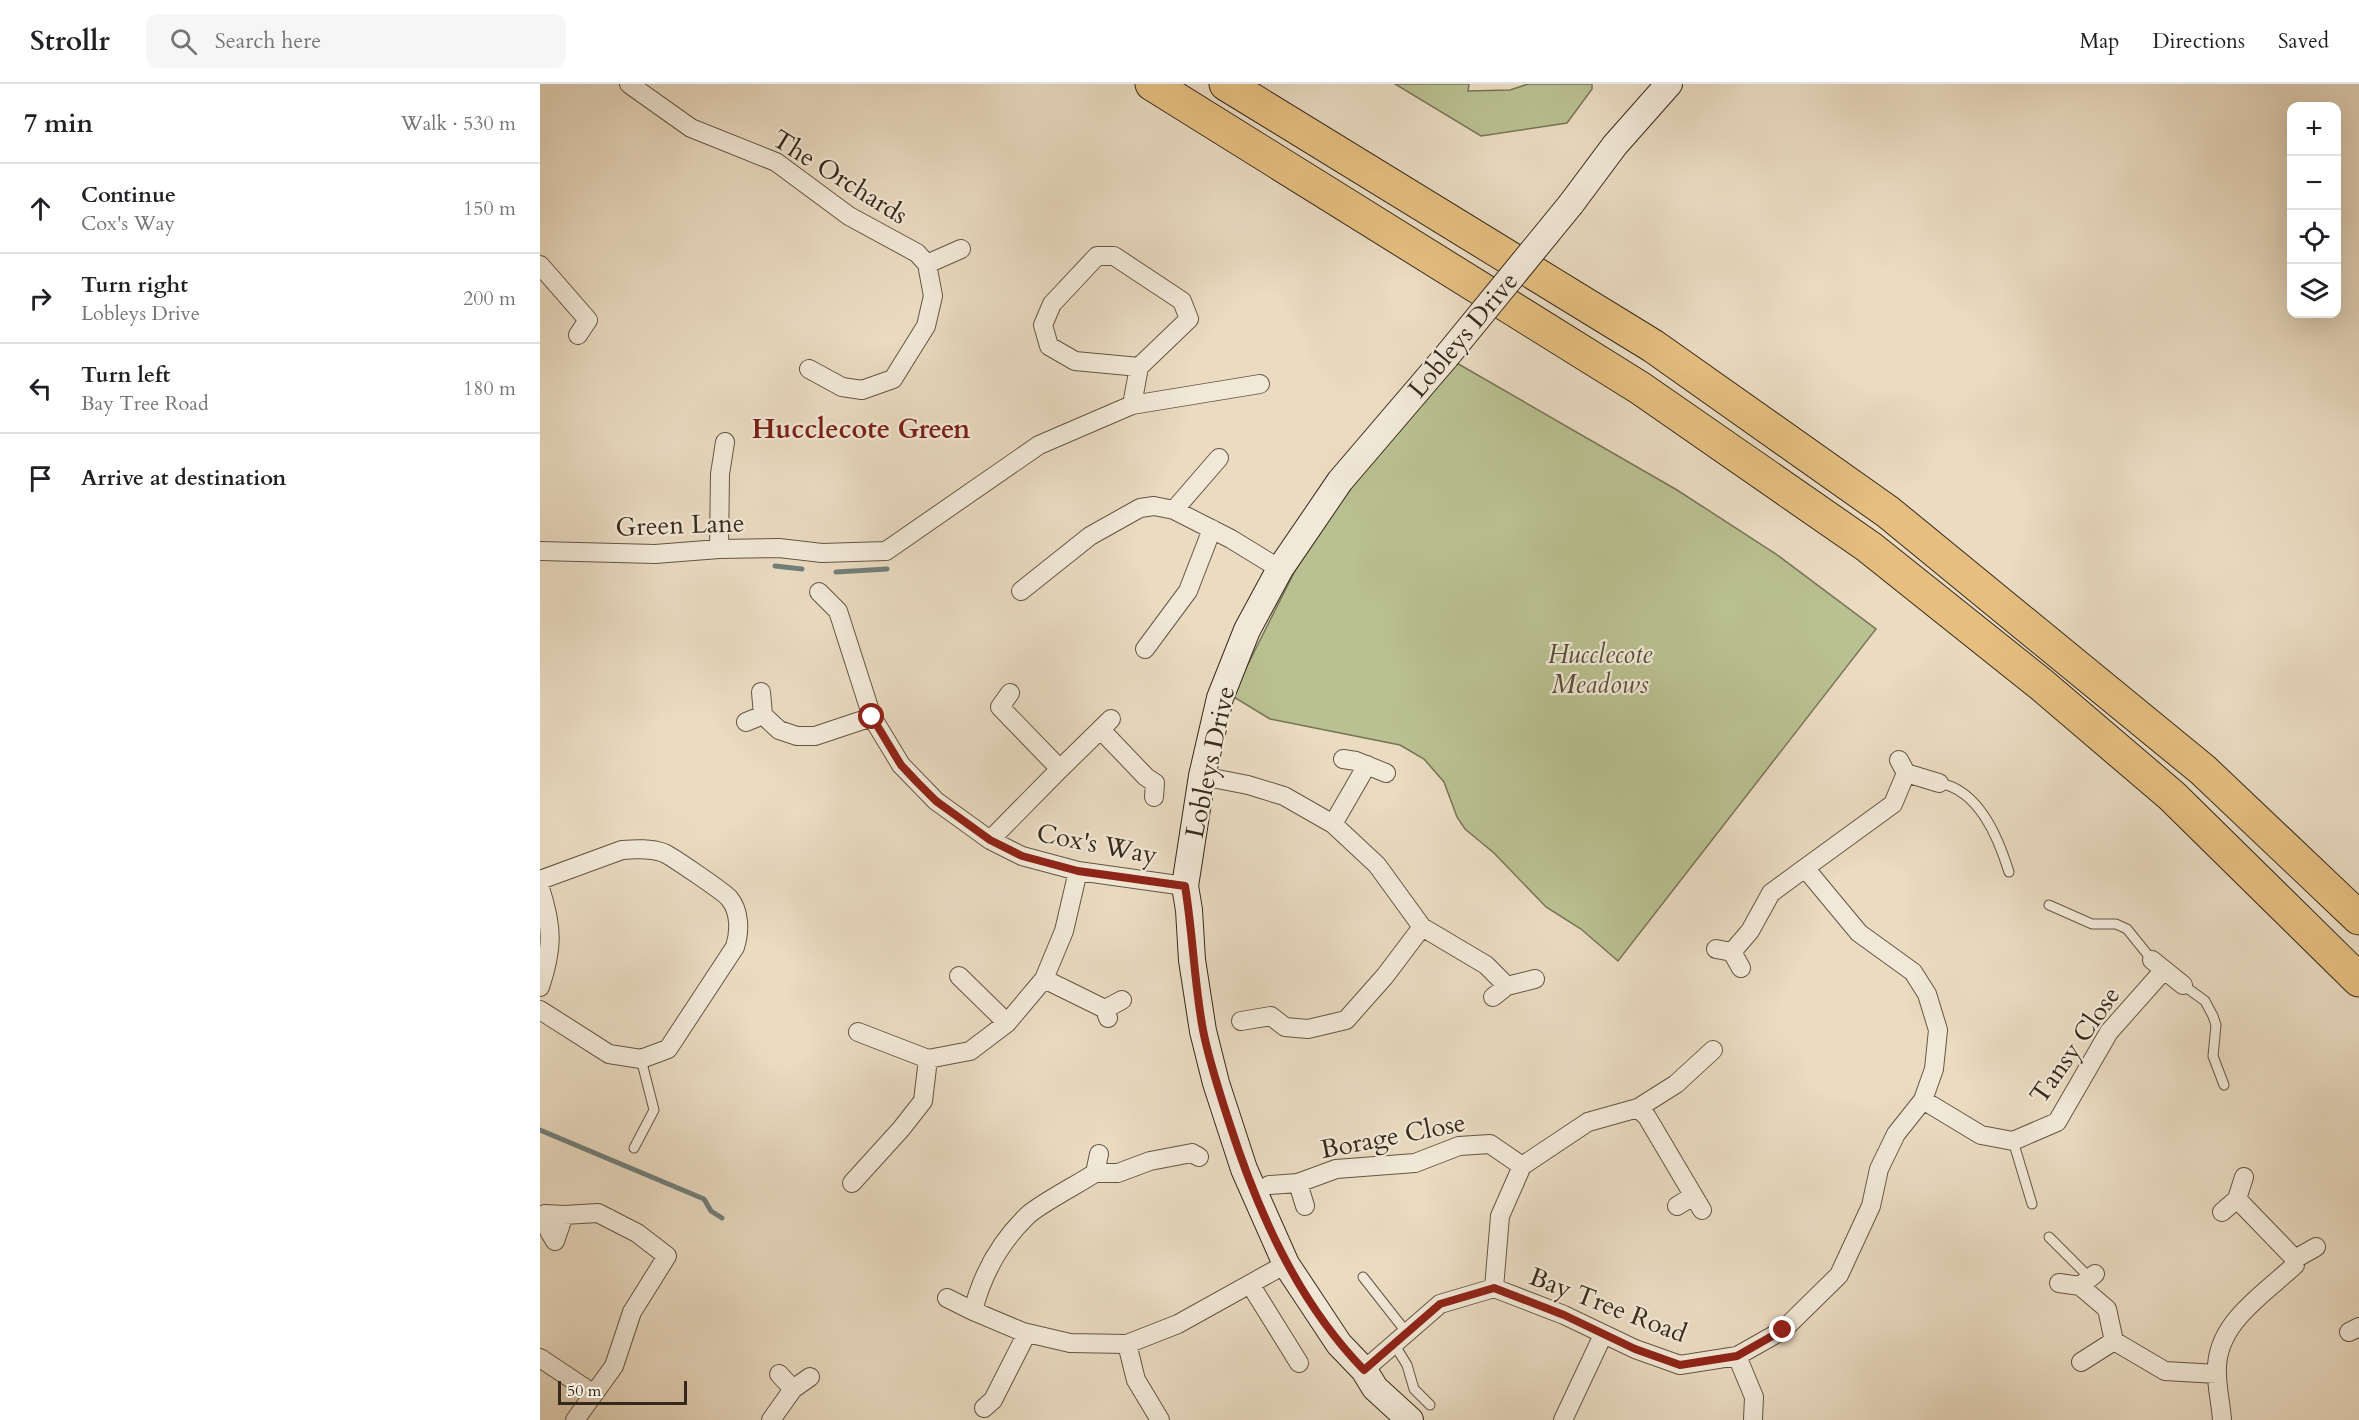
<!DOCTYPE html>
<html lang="en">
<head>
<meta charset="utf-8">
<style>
	:root { --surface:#fff; --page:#f6f6f6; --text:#202124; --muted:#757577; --line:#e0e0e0 }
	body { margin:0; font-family:Cardo,serif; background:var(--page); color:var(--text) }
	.controls { position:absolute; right:18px; top:18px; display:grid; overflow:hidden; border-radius:12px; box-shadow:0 6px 24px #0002 }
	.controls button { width:54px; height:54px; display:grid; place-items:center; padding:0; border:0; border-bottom:2px solid var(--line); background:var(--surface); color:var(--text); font:30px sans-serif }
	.scale { position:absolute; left:18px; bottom:15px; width:129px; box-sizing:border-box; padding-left:6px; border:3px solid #36291b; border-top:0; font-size:16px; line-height:21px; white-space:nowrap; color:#36291b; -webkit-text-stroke:4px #f1e8d7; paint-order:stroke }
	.stop { position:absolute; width:18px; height:18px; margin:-14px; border:4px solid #8f2418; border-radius:50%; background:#fff }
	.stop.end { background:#8f2418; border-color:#fff; box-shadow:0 2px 6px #0008 }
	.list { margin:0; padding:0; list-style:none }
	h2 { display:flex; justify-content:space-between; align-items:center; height:78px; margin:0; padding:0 24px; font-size:26px }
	h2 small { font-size:20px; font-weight:400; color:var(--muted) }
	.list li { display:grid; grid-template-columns:39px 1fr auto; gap:18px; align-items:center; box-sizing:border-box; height:90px; padding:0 24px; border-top:2px solid var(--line) }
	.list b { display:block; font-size:22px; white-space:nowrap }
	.list p { margin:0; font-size:20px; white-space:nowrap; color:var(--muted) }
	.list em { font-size:20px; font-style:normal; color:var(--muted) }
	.icon { flex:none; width:33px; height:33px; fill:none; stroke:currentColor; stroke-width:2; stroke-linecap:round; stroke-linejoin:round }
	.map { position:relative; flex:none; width:1819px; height:1336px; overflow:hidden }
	header { display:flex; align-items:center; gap:36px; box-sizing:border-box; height:84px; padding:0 30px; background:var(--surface); border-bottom:2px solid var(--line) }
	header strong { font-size:28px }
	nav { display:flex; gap:33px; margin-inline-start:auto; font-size:21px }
	.search { width:420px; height:54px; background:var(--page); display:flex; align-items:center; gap:15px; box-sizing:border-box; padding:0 21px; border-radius:12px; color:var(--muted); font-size:22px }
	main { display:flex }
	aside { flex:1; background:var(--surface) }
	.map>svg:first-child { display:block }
	.green { fill:#b9c091; stroke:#787456; stroke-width:1.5 }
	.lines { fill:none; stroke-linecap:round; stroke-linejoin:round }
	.stream { stroke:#727f7a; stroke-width:5 }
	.lane-casing { stroke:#635644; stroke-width:11 }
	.street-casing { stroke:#635644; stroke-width:20 }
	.secondary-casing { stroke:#36291b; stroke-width:28 }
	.highway-casing { stroke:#36291b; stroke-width:35 }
	.lane { stroke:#f1e8d7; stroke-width:9 }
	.street { stroke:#f1e8d7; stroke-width:18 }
	.secondary { stroke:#f1e8d7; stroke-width:26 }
	.highway { stroke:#e5be80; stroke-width:33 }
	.secondary-bridge-casing { stroke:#36291b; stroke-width:28; stroke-linecap:butt }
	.secondary-bridge { stroke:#f1e8d7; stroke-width:26 }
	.route { stroke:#8f2418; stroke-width:8 }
	.labels { text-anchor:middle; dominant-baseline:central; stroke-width:4.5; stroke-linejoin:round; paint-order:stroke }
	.street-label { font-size:26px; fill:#36291b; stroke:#f1e8d7 }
	.park-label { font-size:26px; font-style:italic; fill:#574f38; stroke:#f1e8d7 }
	.neighbourhood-label { font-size:27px; font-weight:bold; fill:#7a1f14; stroke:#f1e8d7 }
</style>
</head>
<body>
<header>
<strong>Strollr</strong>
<div class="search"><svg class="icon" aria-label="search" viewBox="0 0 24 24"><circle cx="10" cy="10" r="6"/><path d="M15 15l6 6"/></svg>Search here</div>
<nav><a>Map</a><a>Directions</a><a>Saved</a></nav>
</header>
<main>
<aside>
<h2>7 min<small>Walk · 530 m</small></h2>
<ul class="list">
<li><svg class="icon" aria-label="ahead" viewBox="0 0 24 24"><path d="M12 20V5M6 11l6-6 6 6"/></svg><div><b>Continue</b><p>Cox's Way</p></div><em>150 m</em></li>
<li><svg class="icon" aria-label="right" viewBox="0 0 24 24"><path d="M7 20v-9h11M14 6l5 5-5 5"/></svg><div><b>Turn right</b><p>Lobleys Drive</p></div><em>200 m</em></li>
<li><svg class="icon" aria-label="left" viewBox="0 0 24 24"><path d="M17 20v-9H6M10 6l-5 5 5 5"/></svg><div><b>Turn left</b><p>Bay Tree Road</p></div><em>180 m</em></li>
<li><svg class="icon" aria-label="arrive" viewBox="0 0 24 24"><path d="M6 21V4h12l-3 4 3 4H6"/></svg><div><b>Arrive at destination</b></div></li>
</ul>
</aside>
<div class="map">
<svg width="1819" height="1336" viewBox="0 0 1819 1336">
	<rect width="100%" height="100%" fill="#eadbc1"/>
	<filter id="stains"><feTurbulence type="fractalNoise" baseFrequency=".00333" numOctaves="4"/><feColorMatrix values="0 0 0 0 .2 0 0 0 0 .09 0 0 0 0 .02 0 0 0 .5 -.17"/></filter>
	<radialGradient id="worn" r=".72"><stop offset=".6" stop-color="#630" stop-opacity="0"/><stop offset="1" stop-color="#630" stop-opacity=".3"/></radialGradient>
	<path class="green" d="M855 0H929L928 7 970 6 988 0H1052V5L1027 39 941 52Z
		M915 278 1137 406 1236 470 1336 545 1078 877 1041 845 1006 823 954 769 925 745 917 733 904 698 884 675 860 661 730 635 692 612 800 397Z"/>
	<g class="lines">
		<path class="stream" d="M235 482 262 485
			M296 488 347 485
			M0 1046 164 1115 171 1127 182 1134"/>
		<defs>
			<path id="lane" d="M1399 699C1439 706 1458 753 1469 788
				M1509 821 1552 840H1576L1587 845 1612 876
				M1643 901 1665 917 1673 932 1676 941 1673 972 1684 1001
				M1473 1057 1492 1120
				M94 1064 114 1026 101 975
				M1509 1153 1550 1194
				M823 1193 867 1249
				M854 1260 867 1281 874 1305 890 1321"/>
			<path id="street" d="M89 0 151 44 236 78 309 132 377 169 387 180 393 212 386 242 353 295 322 306 302 303 269 285
				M557 172H574L642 217 649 235 599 283 535 277 509 262 503 241 512 220Z
				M387 180 421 165
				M0 181 48 236 38 251
				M592 321 599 283
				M634 426 679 374
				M179 465 180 390 185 358
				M0 467 115 470 179 465 239 464 282 469 346 467 499 361 592 321 720 300
				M481 507 550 452 600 424 614 422 634 426 691 455 740 485
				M279 508 298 527 332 633 361 681 396 717 450 756 482 772 538 787 645 802
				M605 565 648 507 672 445
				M221 608 223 631 239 646 257 652H275L332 633
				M206 638 223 631
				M561 646 606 693 615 699 614 713
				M803 675 816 677 846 689
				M520 685 571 635
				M1366 689 1399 699
				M662 692 708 701 744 712 793 740 837 781 882 843 946 881 967 902
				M793 740 827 681
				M450 756 520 685 460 623 470 609
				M0 796 82 766C95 765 111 764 124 769 131 772 184 808 189 814 200 827 200 847 195 863L128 965 101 975 69 970 0 926
				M0 804C13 844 13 864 0 903
				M1176 865 1192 868 1201 884
				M1192 868 1210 847 1231 809 1265 784
				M1612 876 1643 901
				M419 892 467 939
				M504 895 565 925 568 934
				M953 913 967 902 995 895
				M565 925 582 916
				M701 937 731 932 745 943 768 945 806 936 845 892 882 843
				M318 948 388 975 430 967 467 939 504 895 524 847 538 787
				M1383 1016 1441 1051 1473 1057 1517 1038 1569 948 1624 886
				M1098 1024 1107 1033 1162 1126
				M559 1070 555 1089C537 1101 503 1118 488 1131 461 1157 442 1191 433 1227L483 1248 530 1259 587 1260 638 1240 746 1180
				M555 1089H578L610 1077 652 1069 659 1073
				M1704 1093 1697 1115 1755 1175
				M312 1099 361 1045 383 1017 388 975
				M758 1099 765 1122
				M729 1101 758 1099 796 1085 875 1079 919 1062 950 1060 982 1082
				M1137 1122 1153 1112
				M1682 1128 1697 1115
				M15 1157 24 1131 58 1129 97 1149 127 1172 92 1228 74 1282 35 1336
				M15 1157 9 1147 5 1130 24 1131
				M1519 1199 1540 1202 1567 1225 1574 1257 1625 1287 1677 1290
				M710 1200 759 1279
				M1540 1202 1555 1190
				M954 1204 960 1132 982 1082 1048 1038 1098 1024 1136 1000 1173 966
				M407 1214 433 1227
				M1809 1248 1819 1243
				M587 1260 596 1296 620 1336
				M1197 1272 1214 1313 1213 1336
				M0 1274 54 1310
				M1541 1278 1574 1257
				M824 1286 900 1220 954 1204 1024 1231 1095 1265 1140 1281 1197 1272 1243 1246 1299 1191 1331 1122 1339 1085 1356 1050 1383 1016 1394 985 1398 946 1387 910 1373 888 1319 849 1265 784 1353 720 1366 689 1359 676
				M239 1290 253 1305
				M444 1324 453 1316 487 1249
				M231 1336 253 1305 270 1293
				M1023 1336 1063 1251
				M1682 1336C1681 1320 1677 1305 1677 1290 1674 1240 1723 1211 1755 1181V1175L1776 1163"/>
			<path id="secondary" d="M1031 120 1075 61 1129 0
				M870 1336 835 1304 824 1286 799 1260 746 1180 704 1085 676 999 663 947 652 876 649 826 645 802 662 692 680 614 707 546 740 485 800 397 906 273"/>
			<path id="highway" d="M612 0 1100 304 1329 463 1502 601 1632 712 1819 896
				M686 0 1113 262 1348 428 1663 686 1819 834"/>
		</defs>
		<use href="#lane" class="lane-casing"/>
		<use href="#street" class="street-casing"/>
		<use href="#secondary" class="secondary-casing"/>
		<use href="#highway" class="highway-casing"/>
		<use href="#lane" class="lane"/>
		<use href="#street" class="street"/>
		<use href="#secondary" class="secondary"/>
		<use href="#highway" class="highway"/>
		<defs>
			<path id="secondary-bridge" d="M906 273 1031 120"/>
		</defs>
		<use href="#secondary-bridge" class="secondary-bridge-casing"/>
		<use href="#secondary-bridge" class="secondary-bridge"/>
	</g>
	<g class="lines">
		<path class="route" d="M332 633 361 681 378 699 396 717 450 756 482 772 538 787 645 802C653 850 654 898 663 946 669 977 679 1007 689 1038 718 1128 757 1217 824 1286L900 1220 954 1204 1024 1231 1095 1265 1140 1281 1197 1272 1243 1246"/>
	</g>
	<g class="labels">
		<g class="street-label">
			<text transform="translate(300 93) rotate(32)">The Orchards</text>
			<text transform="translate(923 251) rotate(-50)">Lobleys Drive</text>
			<text transform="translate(140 441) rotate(-2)">Green Lane</text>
			<text transform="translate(670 678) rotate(-78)">Lobleys Drive</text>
			<text transform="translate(557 760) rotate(11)">Cox's Way</text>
			<text transform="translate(1535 961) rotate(-55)">Tansy Close</text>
			<text transform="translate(853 1052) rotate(-11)">Borage Close</text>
			<text transform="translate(1068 1221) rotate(21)">Bay Tree Road</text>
		</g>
		<g class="park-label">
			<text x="1060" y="570">Hucclecote<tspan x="1060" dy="30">Meadows</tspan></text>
		</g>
		<g class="neighbourhood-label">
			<text x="321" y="345">Hucclecote Green</text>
		</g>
	</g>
	<rect width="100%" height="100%" filter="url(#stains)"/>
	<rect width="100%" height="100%" fill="url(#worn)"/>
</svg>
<div class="controls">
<button>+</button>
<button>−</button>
<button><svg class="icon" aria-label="locate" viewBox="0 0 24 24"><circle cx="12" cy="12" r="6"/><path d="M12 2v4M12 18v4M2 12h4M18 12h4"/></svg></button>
<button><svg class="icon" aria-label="layers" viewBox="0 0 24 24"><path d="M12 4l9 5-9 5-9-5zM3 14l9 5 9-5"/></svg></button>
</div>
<div class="scale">50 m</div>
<div class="stop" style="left:332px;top:633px"></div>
<div class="stop end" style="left:1243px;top:1246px"></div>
</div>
</main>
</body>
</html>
